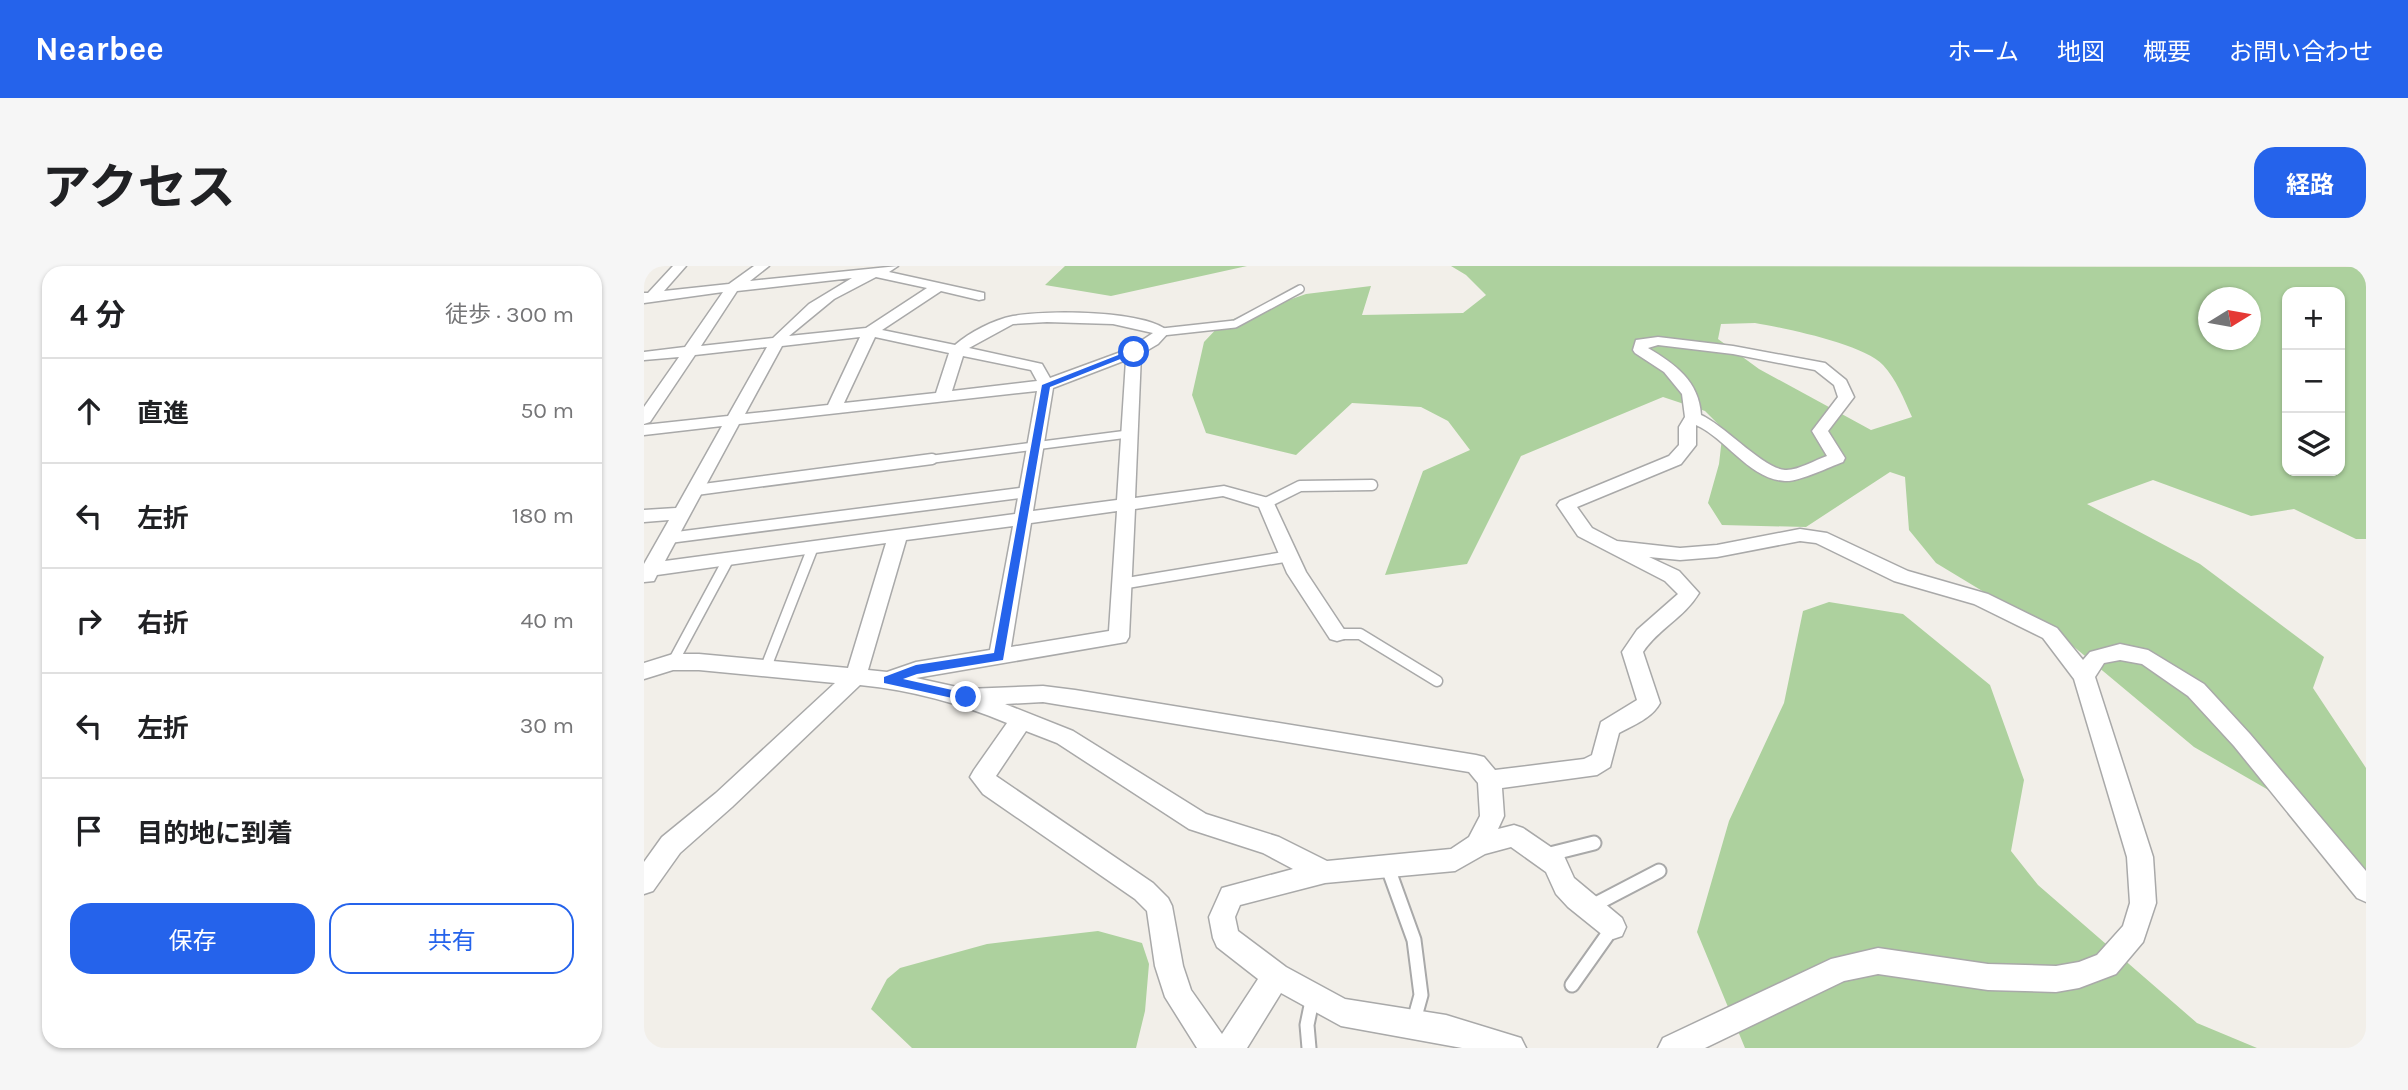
<!DOCTYPE html>
<html lang="ja">
<head>
<meta charset="utf-8">
<style>
	:root { --surface:#fff; --page:#f6f6f6; --text:#202124; --muted:#757577; --line:#e0e0e0; --accent:#2563eb }
	body { margin:0; font-family:Karla,"Noto Sans JP",sans-serif; background:var(--page); color:var(--text) }
	.controls { position:absolute; right:21px; top:21px; display:grid; overflow:hidden; border-radius:14px; box-shadow:0 2px 5px #0004 }
	.controls button { width:63px; height:63px; display:grid; place-items:center; padding:0; border:0; border-bottom:2px solid var(--line); background:var(--surface); color:var(--text); font:35px sans-serif }
	.compass { position:absolute; left:1554px; top:21px; width:63px; height:63px; border-radius:50%; background:var(--surface); box-shadow:0 2px 5px #0004; rotate:79deg }
	.stop { position:absolute; width:21px; height:21px; margin:-16px; border:5px solid #2563eb; border-radius:50%; background:#fff }
	.stop.end { background:#2563eb; border-color:#fff; box-shadow:0 2px 7px #0008 }
	.list { margin:0; padding:0; list-style:none }
	h2 { display:flex; justify-content:space-between; align-items:center; height:91px; margin:0; padding:0 28px; font-size:30px }
	h2 small { font-size:23px; font-weight:400; color:var(--muted) }
	.list li { display:grid; grid-template-columns:46px 1fr auto; gap:21px; align-items:center; box-sizing:border-box; height:105px; padding:0 28px; border-top:2px solid var(--line) }
	.list b { display:block; font-size:26px; white-space:nowrap }
	.list em { font-size:23px; font-style:normal; color:var(--muted) }
	.actions { display:flex; gap:14px; padding:21px 28px }
	.actions a { flex:1; padding:16px 0; border:2px solid var(--accent); border-radius:21px; text-align:center; font-size:24px; color:var(--accent) }
	.actions .main { background:var(--accent); color:#fff }
	.icon { flex:none; width:38px; height:38px; fill:none; stroke:currentColor; stroke-width:2; stroke-linecap:round; stroke-linejoin:round }
	.map { position:relative; flex:none; width:1722px; height:782px; overflow:hidden; border-radius:21px }
	header { display:flex; align-items:center; gap:42px; box-sizing:border-box; height:98px; padding:0 35px; background:var(--accent); color:#fff }
	header strong { font-size:33px }
	nav { display:flex; gap:38px; margin-inline-start:auto; font-size:24px }
	.intro { display:flex; align-items:center; justify-content:space-between; box-sizing:border-box; height:168px; padding:0 42px }
	h1 { margin:0; font-size:49px }
	.button { padding:18px 32px; border-radius:21px; background:var(--accent); color:#fff; font-size:24px; font-weight:700 }
	main { display:flex; gap:42px; padding:0 42px }
	aside { flex:1; background:var(--surface); border-radius:21px; box-shadow:0 2px 5px #0004 }
	.map>svg:first-child { display:block }
	.forest { fill:#add19e; fill-rule:evenodd }
	.lines { fill:none; stroke-linecap:round; stroke-linejoin:round }
	.service-far2-casing { stroke:#a9a9a9; stroke-width:10 }
	.service-far1-casing { stroke:#a9a9a9; stroke-width:13 }
	.service-casing { stroke:#a9a9a9; stroke-width:17 }
	.minor-casing { stroke:#a9a9a9; stroke-width:3 }
	.service-far2 { stroke:#fff; stroke-width:7 }
	.service-far1 { stroke:#fff; stroke-width:10 }
	.service { stroke:#fff; stroke-width:13 }
	.minor { fill:#fff; fill-rule:evenodd }
	.route { fill:#2563eb }
</style>
</head>
<body>
<header>
<strong>Nearbee</strong>
<nav><a>ホーム</a><a>地図</a><a>概要</a><a>お問い合わせ</a></nav>
</header>
<div class="intro"><h1>アクセス</h1><a class="button">経路</a></div>
<main>
<aside>
<h2>4 分<small>徒歩 · 300 m</small></h2>
<ul class="list">
<li><svg class="icon" aria-label="ahead" viewBox="0 0 24 24"><path d="M12 20V5M6 11l6-6 6 6"/></svg><div><b>直進</b></div><em>50 m</em></li>
<li><svg class="icon" aria-label="left" viewBox="0 0 24 24"><path d="M17 20v-9H6M10 6l-5 5 5 5"/></svg><div><b>左折</b></div><em>180 m</em></li>
<li><svg class="icon" aria-label="right" viewBox="0 0 24 24"><path d="M7 20v-9h11M14 6l5 5-5 5"/></svg><div><b>右折</b></div><em>40 m</em></li>
<li><svg class="icon" aria-label="left" viewBox="0 0 24 24"><path d="M17 20v-9H6M10 6l-5 5 5 5"/></svg><div><b>左折</b></div><em>30 m</em></li>
<li><svg class="icon" aria-label="arrive" viewBox="0 0 24 24"><path d="M6 21V4h12l-3 4 3 4H6"/></svg><div><b>目的地に到着</b></div></li>
</ul>
<div class="actions"><a class="main">保存</a><a>共有</a></div>
</aside>
<div class="map">
<svg width="1722" height="782" viewBox="0 0 1722 782">
	<rect width="100%" height="100%" fill="#f2efe9"/>
	<path class="forest" d="M421 0H603L467 30 401 19Z
		M807 0 1722 1V273H1712L1650 243 1607 250 1509 214 1443 238 1556 298 1680 391 1669 422 1722 502V608L1678 555 1550 481 1429 380 1292 297 1265 264 1261 211 1246 206 1162 261 1078 259 1064 237 1075 198 1079 163 1061 145 1019 131 877 190 823 298 741 309 779 205 826 184 804 155 777 141 708 137 652 189 562 167 548 129 560 76 578 57 662 28 727 20 718 49 819 47 842 29 822 9ZM1643 26H1696V205H1643ZM1564 32H1606V74H1564ZM1111 57C1140 62 1219 78 1239 99 1252 113 1260 133 1268 151L1227 164 1115 103 1074 73 1077 58Z
		M1185 336 1259 348 1346 419 1380 514 1367 585 1394 619 1553 757 1613 782H1101L1053 666 1085 555 1140 437 1159 345Z
		M454 665 498 677 505 698 501 745 492 782H268L227 743 243 713 256 702 343 678Z"/>
	<g class="lines">
		<defs>
			<path id="service-far2" d="M518 66 591 58 656 23
				M274 195 484 168"/>
			<path id="service-far1" d="M52 224 288 193
				M622 237 656 220 728 219
				M25 272 384 226
				M477 318 646 290
				M693 368H716L793 415
				M29 396 85 292
				M122 401 169 281"/>
			<path id="service" d="M902 589 950 577
				M744 602 770 674 777 729 769 758
				M946 641 1015 605
				M928 719 969 661
				M665 782 663 759 669 730"/>
			<path id="minor" d="M29 0H42L20 25 85 18 110 0H125L106 15 254 0 245 6 340 27V33L335 34 297 25 238 64 311 79C326 66 349 54 369 50 400 44 503 44 525 66L514 78 497 88 491 232 580 220 628 233 662 306 703 368 700 373 693 375 686 373 643 307 615 241 579 230 491 243 485 371 482 376 272 412 322 423 399 420 431 424 832 489 840 491 851 504 940 493 948 489 957 456 993 434 978 386 993 364 1034 328 1021 315 934 270 913 239 916 235 1025 190 1035 179V161L1041 151 1038 128 1020 106 991 87 989 84 992 74 1014 71 1089 80 1181 97 1202 114 1210 131 1184 165 1201 192 1199 196C1185 201 1155 216 1141 215 1105 213 1083 173 1052 159V179L1037 198 933 241 948 262 973 275 1036 282 1073 279 1156 263 1183 267 1264 305 1344 328 1413 362 1439 394 1446 386 1476 378 1504 384 1560 418 1606 468 1722 605V636L1713 632 1590 480 1544 430 1498 398 1476 394 1460 397 1451 411 1509 591 1512 637 1499 676 1472 708 1435 722 1412 726 1344 724 1234 708 1200 715 1061 782H1014L1019 772 1187 693 1234 682 1344 698 1412 700 1435 696 1453 689 1479 660 1486 637 1483 591 1430 413 1399 372 1330 338 1250 315 1172 277 1156 275 1073 291 1036 294 1005 291 1035 305 1055 327C1040 352 1014 363 999 386L1016 437C1008 452 990 459 975 467L966 501 953 509 858 522 860 550 854 563 870 559 879 562 920 590 930 612 978 652 982 661 978 670 969 673 960 670 924 641 912 628 902 606 867 581 841 588 811 605 681 617 596 639 591 651 594 665 642 701 701 733 802 749 877 772 882 782H818L697 760 637 727 603 782H553L521 731 511 700 503 645 491 633 339 528 326 511 330 504 363 457C315 437 267 424 216 419L88 541 36 587 9 625 0 628V596L18 571 72 527 191 417 55 404H29L0 413V397L29 388H55L204 402 242 277 13 309 10 315 0 316V298L25 254 0 256V244L32 242 78 160 0 169V159L84 150 123 81 51 89 6 156 0 158V141L35 91 0 94V86L41 81 79 26 0 37V27H4ZM232 11 283 22 222 62 145 70 190 33ZM208 12 165 38 129 72 57 80 93 25ZM403 56 469 58 509 67 485 83 406 112 398 98 325 82 369 58ZM216 71 184 139 101 148 138 80ZM231 71 305 87 292 127 200 137ZM1014 79 1089 88 1171 104 1190 119 1194 131 1168 165 1183 190C1171 194 1153 205 1141 204 1120 203 1080 159 1057 149 1055 115 1031 98 1004 82ZM319 90 387 104 393 115 308 125ZM482 94 473 234 389 245 409 122ZM393 125 371 248 21 295 95 158ZM473 245 465 365 367 381 387 257ZM369 260 346 384 272 396 243 406 224 404 262 274ZM399 436 825 506 834 517 836 550 825 571 807 583 683 595 635 571 562 548 429 465 361 438ZM382 465 413 477 545 563 619 587 649 603 578 622 565 651 569 672 573 681 614 713 578 768 547 724 539 700 528 640 524 632 509 617 352 510Z"/>
		</defs>
		<use href="#service-far2" class="service-far2-casing"/>
		<use href="#service-far1" class="service-far1-casing"/>
		<use href="#service" class="service-casing"/>
		<use href="#minor" class="minor-casing"/>
		<use href="#service-far2" class="service-far2"/>
		<use href="#service-far1" class="service-far1"/>
		<use href="#service" class="service"/>
		<use href="#minor" class="minor"/>
	</g>
	<path class="route" d="M487 84 494 86 406 121 359 394 273 408 259 413 326 428V434L322 435 240 417V411L272 399 350 387 398 119Z"/>
</svg>
<div class="controls">
<button>+</button>
<button>−</button>
<button><svg class="icon" aria-label="layers" viewBox="0 0 24 24"><path d="M12 4l9 5-9 5-9-5zM3 14l9 5 9-5"/></svg></button>
</div>
<svg class="compass" viewBox="-18 -18 36 36"><path d="M0-13l5 13h-10z" fill="#e53935"/><path d="M0 13l5-13h-10z" fill="#757577"/></svg>
<div class="stop" style="left:490px;top:86px"></div>
<div class="stop end" style="left:322px;top:431px"></div>
</div>
</main>
</body>
</html>
